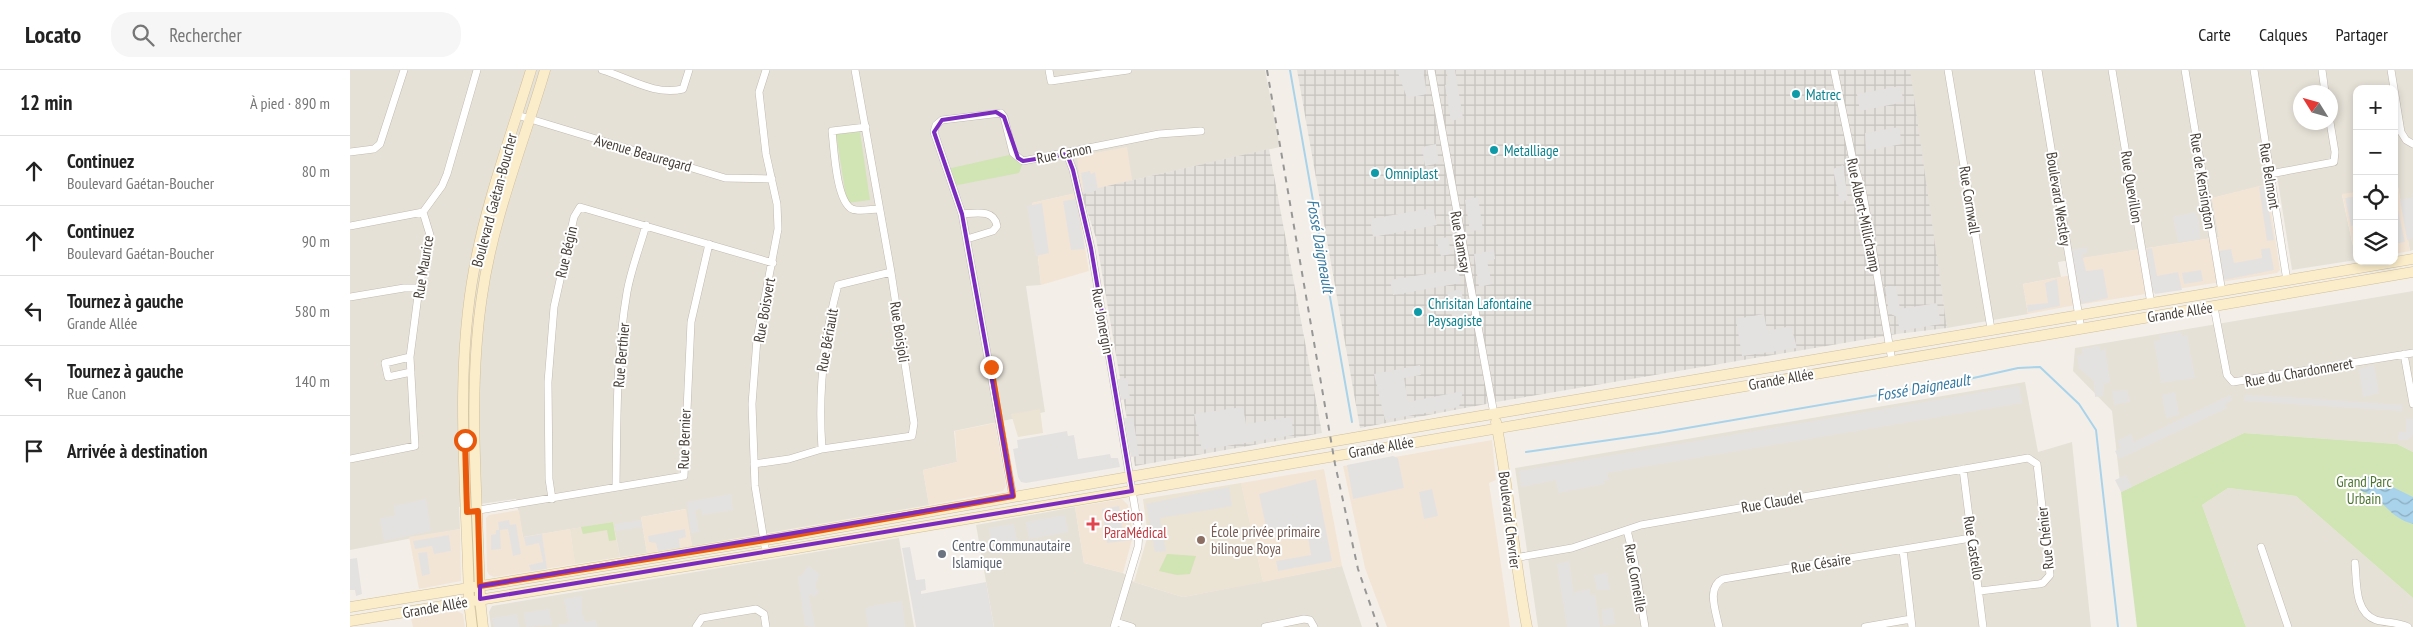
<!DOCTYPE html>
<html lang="fr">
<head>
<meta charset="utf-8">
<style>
	:root { --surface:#fff; --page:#f6f6f6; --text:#222; --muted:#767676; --line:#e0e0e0 }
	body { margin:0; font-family:"PT Sans Narrow",sans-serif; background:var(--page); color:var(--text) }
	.controls { position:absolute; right:15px; top:15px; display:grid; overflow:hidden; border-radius:10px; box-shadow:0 2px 8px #0003 }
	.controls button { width:45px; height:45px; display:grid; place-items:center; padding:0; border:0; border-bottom:1px solid var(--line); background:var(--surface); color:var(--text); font:25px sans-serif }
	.compass { position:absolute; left:1943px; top:15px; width:45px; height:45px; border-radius:50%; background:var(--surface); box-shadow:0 2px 8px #0003; rotate:307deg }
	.stop { position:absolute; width:15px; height:15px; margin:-11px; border:4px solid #ea580c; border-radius:50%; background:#fff }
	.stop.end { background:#ea580c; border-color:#fff; box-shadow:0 1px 5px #0008 }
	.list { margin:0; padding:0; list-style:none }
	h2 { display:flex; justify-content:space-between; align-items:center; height:65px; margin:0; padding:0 20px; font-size:21px }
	h2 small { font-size:16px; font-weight:400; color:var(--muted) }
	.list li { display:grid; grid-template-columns:32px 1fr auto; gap:15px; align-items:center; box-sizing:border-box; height:70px; padding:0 20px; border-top:1px solid var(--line) }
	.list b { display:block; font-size:19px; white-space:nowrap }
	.list p { margin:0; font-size:16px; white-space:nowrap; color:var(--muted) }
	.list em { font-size:16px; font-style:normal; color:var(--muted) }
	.icon { flex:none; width:28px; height:28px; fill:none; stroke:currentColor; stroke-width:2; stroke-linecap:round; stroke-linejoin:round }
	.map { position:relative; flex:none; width:2063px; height:557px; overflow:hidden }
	header { display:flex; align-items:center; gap:30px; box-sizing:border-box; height:70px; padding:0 25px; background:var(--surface); border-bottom:1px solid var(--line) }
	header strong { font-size:24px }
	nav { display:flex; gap:28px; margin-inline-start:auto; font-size:18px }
	.search { width:350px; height:45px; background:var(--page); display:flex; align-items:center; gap:12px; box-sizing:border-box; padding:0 18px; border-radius:20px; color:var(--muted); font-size:19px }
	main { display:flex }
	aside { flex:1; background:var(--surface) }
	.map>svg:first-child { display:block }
	.residential { fill:#e6e1d7; fill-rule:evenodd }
	.commercial { fill:#f3e5d5 }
	.industrial { fill:url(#industrial-grid) }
	.education { fill:#ebe3d3 }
	.park { fill:#d1e4b4 }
	.parking { fill:#e4e2e0 }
	.water { fill:url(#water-waves) }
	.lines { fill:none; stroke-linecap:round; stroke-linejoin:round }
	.stream { stroke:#a9d3eb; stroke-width:2 }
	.street-casing { stroke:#c1b9ae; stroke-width:8 }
	.secondary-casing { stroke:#cfbf9b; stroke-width:11 }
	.street { stroke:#fff; stroke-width:7 }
	.secondary { stroke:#fbedca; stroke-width:10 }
	.rail { stroke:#979797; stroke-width:2; stroke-dasharray:6 6; stroke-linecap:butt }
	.route { stroke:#ea580c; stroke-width:6 }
	.marked { fill:none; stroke:#7b2cbf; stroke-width:4; stroke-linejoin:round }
	.culture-dot { fill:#0f9aa8; stroke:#fff; stroke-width:2 }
	.health-dot { fill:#e0444e; stroke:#fff; stroke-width:2 }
	.education-dot { fill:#8d6e63; stroke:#fff; stroke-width:2 }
	.worship-dot { fill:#6b7280; stroke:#fff; stroke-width:2 }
	.labels { text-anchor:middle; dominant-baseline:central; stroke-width:4; stroke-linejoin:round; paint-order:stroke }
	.culture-label { font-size:15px; fill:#0d838f; stroke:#fff; text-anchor:start }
	.street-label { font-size:15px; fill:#463f37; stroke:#fff }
	.park-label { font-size:15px; fill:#4c742e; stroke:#fff }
	.health-label { font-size:15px; fill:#be3a42; stroke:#fff; text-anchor:start }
	.education-label { font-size:15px; fill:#785e54; stroke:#fff; text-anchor:start }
	.worship-label { font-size:15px; fill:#5b616d; stroke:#fff; text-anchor:start }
	.water-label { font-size:16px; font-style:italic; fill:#367aa2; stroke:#fff }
</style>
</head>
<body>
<header>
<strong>Locato</strong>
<div class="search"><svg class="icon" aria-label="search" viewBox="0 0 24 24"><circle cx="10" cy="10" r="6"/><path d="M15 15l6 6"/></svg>Rechercher</div>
<nav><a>Carte</a><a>Calques</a><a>Partager</a></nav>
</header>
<main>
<aside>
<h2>12 min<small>À pied · 890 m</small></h2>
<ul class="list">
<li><svg class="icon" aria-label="ahead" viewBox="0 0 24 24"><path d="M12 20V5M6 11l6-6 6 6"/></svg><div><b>Continuez</b><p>Boulevard Gaétan-Boucher</p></div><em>80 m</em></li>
<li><svg class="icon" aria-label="ahead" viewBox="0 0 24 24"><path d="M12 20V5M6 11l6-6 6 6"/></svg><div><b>Continuez</b><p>Boulevard Gaétan-Boucher</p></div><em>90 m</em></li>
<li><svg class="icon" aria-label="left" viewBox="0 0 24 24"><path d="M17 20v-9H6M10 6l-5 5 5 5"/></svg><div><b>Tournez à gauche</b><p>Grande Allée</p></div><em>580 m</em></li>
<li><svg class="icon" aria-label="left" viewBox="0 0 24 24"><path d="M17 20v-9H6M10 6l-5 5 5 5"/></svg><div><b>Tournez à gauche</b><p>Rue Canon</p></div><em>140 m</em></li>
<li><svg class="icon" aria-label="arrive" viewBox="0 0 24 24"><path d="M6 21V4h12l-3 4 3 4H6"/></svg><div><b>Arrivée à destination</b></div></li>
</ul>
</aside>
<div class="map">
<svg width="2063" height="557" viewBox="0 0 2063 557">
	<defs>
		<pattern id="industrial-grid" width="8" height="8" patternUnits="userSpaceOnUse" patternTransform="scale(1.25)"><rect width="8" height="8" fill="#e5e1dd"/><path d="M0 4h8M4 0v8" fill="none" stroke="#c6c2be"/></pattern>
		<pattern id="water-waves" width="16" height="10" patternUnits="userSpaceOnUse" patternTransform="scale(1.25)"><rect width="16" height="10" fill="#a9d3eb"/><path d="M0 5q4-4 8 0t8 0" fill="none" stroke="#8badbf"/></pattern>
	</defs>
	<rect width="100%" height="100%" fill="#f3efe8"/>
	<path class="residential" d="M0 0H915L930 77 682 133 691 215 676 216 695 342 604 361 607 392 573 400 579 435 342 476 335 439 291 447 297 483 270 487 263 452 173 467 166 429 109 437 110 459 0 480Z
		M1558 0H2063V180L2060 181 2048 117H2044V19H2007V122L1992 125 2006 190 1942 200 1928 112 1862 128 1869 167 1708 192 1711 207 1673 214 1678 244 1597 258ZM1950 22H1980V52H1950Z
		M2063 221V382L2047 374 1894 363 1771 422 1762 341 1723 301 1725 278Z
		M1675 312 1688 382 1722 372 1741 557H1188L1165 398Z
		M1878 418 1946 426 2063 528V557H1896L1852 435Z
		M725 437 734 493 773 503 784 512 833 527 992 496 1012 557H644L626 455Z
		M549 468 564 557H141L139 542 142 536Z"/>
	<path class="commercial" d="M777 77 782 110 731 122 727 86Z
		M1917 114 1930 200 1927 203 1715 237 1678 244 1673 214 1727 204 1725 189 1869 167 1862 128Z
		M2044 117H2048L2060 181 2044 184Z
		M2007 122V190H2006L1992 124Z
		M726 123 739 201 691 215 682 133Z
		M645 353 656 416 653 421 579 435 573 400 607 392 605 361Z
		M1142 370 1146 410 1139 413 1160 557H1037L1015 498 993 396Z
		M974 399 992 496 913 512 891 413Z
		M772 429 778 435 783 466 773 503 734 493 725 437Z
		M336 439 342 476 297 483 291 447Z
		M169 440 173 467 220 459 225 494 144 507 139 505 137 501 136 448 139 445Z
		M110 459 111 511 69 519 59 467Z
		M107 541 113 544 115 557H63L61 548Z"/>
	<path class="industrial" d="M947 0H1560L1597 258 1547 264 1152 331 1010 358Z
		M919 79 972 363 785 396 746 168 731 122Z"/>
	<path class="education" d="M690 339 693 363 668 367 661 344Z
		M891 413 913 512 833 527 784 512 798 465 793 429Z
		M263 452 270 487 225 494 220 459Z"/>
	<path class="park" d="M510 62 520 130 497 133 486 64Z
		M659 85 673 93 669 103 603 116 597 99Z
		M1894 363 2047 374 2063 382V528L1946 426 1878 418 1852 435 1896 557H1787L1771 422Z
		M263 452 266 470 259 471 257 460 233 464 231 457Z
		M817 484 846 486 840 504 827 505 809 501Z"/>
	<path class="parking" d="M1047 0H1073L1077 24 1057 28Z
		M1096 0H1105L1113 48 1101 51 1095 15 1099 13Z
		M1550 16 1554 32 1510 41 1507 24Z
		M1549 57 1552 74 1516 81 1515 63Z
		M1086 74 1089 93 1075 96 1072 77Z
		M1493 95 1498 130 1490 132 1483 99Z
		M740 101 741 104 745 102 748 120 734 124 731 103Z
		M1915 116 1924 170 1917 171 1909 117Z
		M2044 122 2055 172 2044 174Z
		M2062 123H2063V168L2057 170 2050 130 2063 127Z
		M2007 126V155L2001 156 1995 128Z
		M1128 127 1133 160 1120 161 1115 130Z
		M726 129 735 179 721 180 713 131Z
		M692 133 699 183 686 186 677 136Z
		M1083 138 1087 155 1023 167 1020 149Z
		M1845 142 1849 151 1850 169 1828 172 1823 147Z
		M1098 167 1101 184 1091 186 1086 169Z
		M1737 177V183L1732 184 1736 201 1753 199 1758 228 1731 234 1721 180Z
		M1802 178 1807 206 1828 202 1832 220 1805 224 1802 218 1796 179Z
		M1920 178 1924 200 1874 210 1869 181 1881 179 1884 193 1912 188 1911 179Z
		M1144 180 1145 189 1137 191 1142 214 1129 217 1124 184Z
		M1108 199 1111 213 1043 225 1040 210Z
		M1851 200 1853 211 1834 214 1832 203Z
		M1707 209 1710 236 1678 242 1677 235 1698 233 1695 213Z
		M1546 216 1550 239 1587 233 1591 254 1550 261 1547 247 1539 243 1535 217Z
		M1111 219 1118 254 1104 256 1097 222Z
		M1414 244 1417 261 1441 256 1447 278 1392 286 1386 249Z
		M1831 262 1832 266 1837 265 1845 308 1811 313 1804 271 1810 270 1809 265Z
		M1749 276 1751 281 1755 279 1760 312 1754 314 1753 326 1745 327 1744 311 1729 298 1727 286 1733 284 1732 279Z
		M1070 295 1071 305 1054 308 1058 332 1113 321 1109 337 1035 350 1024 304Z
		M2024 295 2029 323 2013 327 2009 299Z
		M777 308 780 328 771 330 768 309Z
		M1669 316 1672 333 1257 403 1259 410 1254 411 1255 414 1208 423 1206 410 1171 417 1169 401Z
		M1777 320 1780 332 1764 335 1762 321Z
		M1825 322 1829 345 1816 348 1812 325Z
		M1880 325 1882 330 1875 334 1877 338 1769 389 1765 381 1771 378 1767 371 1781 364 1784 372Z
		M1895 325 1936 327 2053 335 2052 341 1894 331Z
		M893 337 896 354 941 347 944 365 852 380 844 344Z
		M783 347 789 386 781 387 774 348Z
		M2056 349H2063V365L2057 370H2048L2049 362H2056Z
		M717 361 718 366 724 365 728 389 760 384 761 388H768L770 397 676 413 671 412 668 407 663 379 668 378 667 370Z
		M1043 386 1048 388 1054 418 1003 429 997 395Z
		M1776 405 1782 417 1771 422 1765 410Z
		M966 409 982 491 928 501 926 491 961 485 957 461 918 466 909 424Z
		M879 417 882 436 810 448 816 481 805 482 796 434Z
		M1082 419 1088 446 1074 449 1069 422Z
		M381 424 383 440 352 445 351 439 345 440 349 462 341 463 337 432Z
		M76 429 81 461 34 471 30 448 45 446 44 436Z
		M769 436 773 463 782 461 783 470 757 473 752 439Z
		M715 445 718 462 679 469 676 452Z
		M159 450 160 455 166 454 171 484 163 486 158 459 150 460 151 479 141 480V465L146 464V460H149L148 452Z
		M291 450 292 457 266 461 265 454Z
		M664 454 667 470 641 475 639 458Z
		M335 459 336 467 329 469 330 478 308 481 306 473 299 472 298 466Z
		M192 464 197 499 181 501 179 495 193 492 189 473 176 476 174 467Z
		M99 465 101 481 84 484 82 476 65 479 63 471Z
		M560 477 566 510 575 509 576 520 571 521V524L636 512 644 557H566L552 478Z
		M77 482 80 504 72 506 68 483Z
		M7 488 12 524 6 526 5 520H0V489Z
		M1219 491 1224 527 1225 522 1240 519V525H1245L1250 557H1217L1207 494Z
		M458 496 469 504 465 518 469 521 464 527 461 524 459 526 465 557 455 556 448 507 452 505Z
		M1257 503 1260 520H1247L1244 505Z
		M232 526V543L235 552 246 550 247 557H209L208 555 219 553 214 529Z
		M552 531 555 557H518L515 539 525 535Z
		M1263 538 1265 554 1253 556 1252 540Z
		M199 539 202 555 176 557 174 543Z
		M167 544 169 557H144L142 548Z"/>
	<path class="water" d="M2013 406 2022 407 2063 427V454C2037 447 2036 429 2011 421L2008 413Z"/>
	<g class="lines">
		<path class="stream" d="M940 0 1002 352
			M1176 382 1308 363 1610 311 1668 298 1690 297 1729 334 1746 360 1768 557"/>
		<defs>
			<path id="street" d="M252 0C279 8 305 26 333 19L339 0
				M699 0 701 11 778 0
				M1081 0 1144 344
				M1484 0 1502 86 1513 124 1542 291
				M1598 0 1641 259
				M1688 0 1731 259
				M1762 0 1801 234
				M1835 0 1872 222
				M1904 0 1937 211
				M1972 0 1975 22
				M2041 0 2051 62 2056 70 2063 74
				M167 45 375 108 422 109
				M516 57 482 61C484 78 486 131 502 139 509 142 522 139 529 139
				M0 82 24 79 30 74 54 0
				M717 84 723 100 741 178 789 462 788 477 764 557
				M1920 104 1984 92 1985 82 1980 52
				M73 142 92 116 97 104 127 0
				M612 144C626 143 644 139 647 156L643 161 617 169
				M0 156 73 142
				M0 227 54 218H69
				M1864 237 1877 305 1883 312 2063 283
				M2054 284 2063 334
				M60 287 35 293 38 307 61 302
				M472 379C468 322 473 270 488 215L541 202
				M0 389 65 376 60 287 69 218 80 165 73 142
				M404 394 439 389 472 379 562 366 564 353 541 202 505 0
				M1613 399 1633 557
				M266 417C267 351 266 286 277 222 281 199 290 177 296 155
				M663 427 612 144 584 62 586 55 592 50 651 43 654 47 663 83 673 91 809 64 851 61
				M202 429 199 409 198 312 204 237 224 147 230 137 423 193
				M123 441 334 406 341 252 359 174
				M1277 460 1284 489 1295 557
				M1911 477 1938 557
				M1553 480 1562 557
				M416 483 405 416 402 334 407 269 428 159 427 134 416 84 409 22 416 0
				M1164 488 1222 478 1291 455 1678 388 1687 394 1700 505 1693 513 1689 514 1630 521
				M2005 493C2007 512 2004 542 2026 550 2036 553 2048 552 2058 557
				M766 552 782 557
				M346 557 352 548 406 539 414 544 416 557
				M915 557 954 549 960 550 964 557
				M1369 557C1366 542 1356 517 1373 509L1621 468
				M1515 557 1561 549"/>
			<path id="secondary" d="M1146 352C1159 420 1164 489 1177 557
				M0 537 428 468 1089 353 2063 189
				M0 551 447 478 2063 202
				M122 557 119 532C117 422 104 309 124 200 136 132 161 66 181 0
				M133 557 130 529C128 429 117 326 132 226 143 148 173 75 195 0"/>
		</defs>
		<use href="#street" class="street-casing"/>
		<use href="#secondary" class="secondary-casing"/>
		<use href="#street" class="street"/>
		<use href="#secondary" class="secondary"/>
		<path class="rail" d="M917 0 985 394 1008 499 1028 557"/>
	</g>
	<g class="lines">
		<path class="route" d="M115 370 117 442 128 441 130 516 428 468 663 426 641 297"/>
	</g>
	<path class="marked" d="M646 42 654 47 668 88 673 91 717 84 723 100 741 178 782 421 130 529V516L663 426 612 144 584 62 592 50Z"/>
	<g class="culture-dot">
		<circle cx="1446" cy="24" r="5"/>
		<circle cx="1144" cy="80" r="5"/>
		<circle cx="1025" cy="103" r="5"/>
		<circle cx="1068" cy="242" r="5"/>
	</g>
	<path class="health-dot" d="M740.5 446.5h5v5h5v5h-5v5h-5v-5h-5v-5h5z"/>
	<circle class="education-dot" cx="851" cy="470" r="5"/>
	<circle class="worship-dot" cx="592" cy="484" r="5"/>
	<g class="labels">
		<g class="culture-label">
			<text x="1456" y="24">Matrec</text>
			<text x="1154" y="80">Metalliage</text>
			<text x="1035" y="103">Omniplast</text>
			<text x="1078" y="233">Chrisitan Lafontaine<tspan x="1078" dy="17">Paysagiste</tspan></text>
		</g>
		<g class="street-label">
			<text transform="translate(293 83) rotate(16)">Avenue Beauregard</text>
			<text transform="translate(714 83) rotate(-11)">Rue Canon</text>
			<text transform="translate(1920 106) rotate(81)">Rue Belmont</text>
			<text transform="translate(1853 111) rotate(81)">Rue de Kensington</text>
			<text transform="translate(1782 117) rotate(81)">Rue Quevillon</text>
			<text transform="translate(1709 129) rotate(81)">Boulevard Westley</text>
			<text transform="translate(144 130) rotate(-75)">Boulevard Gaétan-Boucher</text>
			<text transform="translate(1620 130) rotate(81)">Rue Cornwall</text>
			<text transform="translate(1514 145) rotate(78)">Rue Albert-Millichamp</text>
			<text transform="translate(1111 172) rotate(80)">Rue Ramsay</text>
			<text transform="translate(216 182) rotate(-77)">Rue Bégin</text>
			<text transform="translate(73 197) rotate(-81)">Rue Maurice</text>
			<text transform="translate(414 240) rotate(-80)">Rue Boisvert</text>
			<text transform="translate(1830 242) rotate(-9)">Grande Allée</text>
			<text transform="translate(753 251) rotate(80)">Rue Jonergin</text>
			<text transform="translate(550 262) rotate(81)">Rue Boisjoli</text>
			<text transform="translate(477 270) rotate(-80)">Rue Bériault</text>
			<text transform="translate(271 285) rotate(-85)">Rue Berthier</text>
			<text transform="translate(1949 302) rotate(-10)">Rue du Chardonneret</text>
			<text transform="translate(1431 309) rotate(-10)">Grande Allée</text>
			<text transform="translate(334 369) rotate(-88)">Rue Bernier</text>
			<text transform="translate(1031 377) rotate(-10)">Grande Allée</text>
			<text transform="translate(1422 432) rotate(-10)">Rue Claudel</text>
			<text transform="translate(1160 450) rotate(83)">Boulevard Chevrier</text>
			<text transform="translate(1695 468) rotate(-96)">Rue Chénier</text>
			<text transform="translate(1624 478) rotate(81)">Rue Castello</text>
			<text transform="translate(1471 493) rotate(-9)">Rue Césaire</text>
			<text transform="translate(1286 508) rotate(80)">Rue Corneille</text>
			<text transform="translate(85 537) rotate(-10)">Grande Allée</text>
		</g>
		<g class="park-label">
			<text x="2014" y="411">Grand Parc<tspan x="2014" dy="17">Urbain</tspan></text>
		</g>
		<g class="health-label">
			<text x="754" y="445">Gestion<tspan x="754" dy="17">ParaMédical</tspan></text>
		</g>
		<g class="education-label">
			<text x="861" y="461">École privée primaire<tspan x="861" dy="17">bilingue Roya</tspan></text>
		</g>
		<g class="worship-label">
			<text x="602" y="475">Centre Communautaire<tspan x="602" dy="17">Islamique</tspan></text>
		</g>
		<g class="water-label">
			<text transform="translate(971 176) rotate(80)">Fossé Daigneault</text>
			<text transform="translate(1573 317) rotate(-10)">Fossé Daigneault</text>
		</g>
	</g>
</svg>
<div class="controls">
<button>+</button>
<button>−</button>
<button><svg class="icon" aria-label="locate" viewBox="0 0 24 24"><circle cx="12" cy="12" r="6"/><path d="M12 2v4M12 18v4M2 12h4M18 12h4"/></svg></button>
<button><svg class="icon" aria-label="layers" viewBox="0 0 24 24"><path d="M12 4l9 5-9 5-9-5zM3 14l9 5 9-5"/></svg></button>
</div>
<svg class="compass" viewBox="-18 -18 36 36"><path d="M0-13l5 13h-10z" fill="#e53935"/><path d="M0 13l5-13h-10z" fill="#767676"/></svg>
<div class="stop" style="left:115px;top:370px"></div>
<div class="stop end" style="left:641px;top:297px"></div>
</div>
</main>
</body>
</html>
